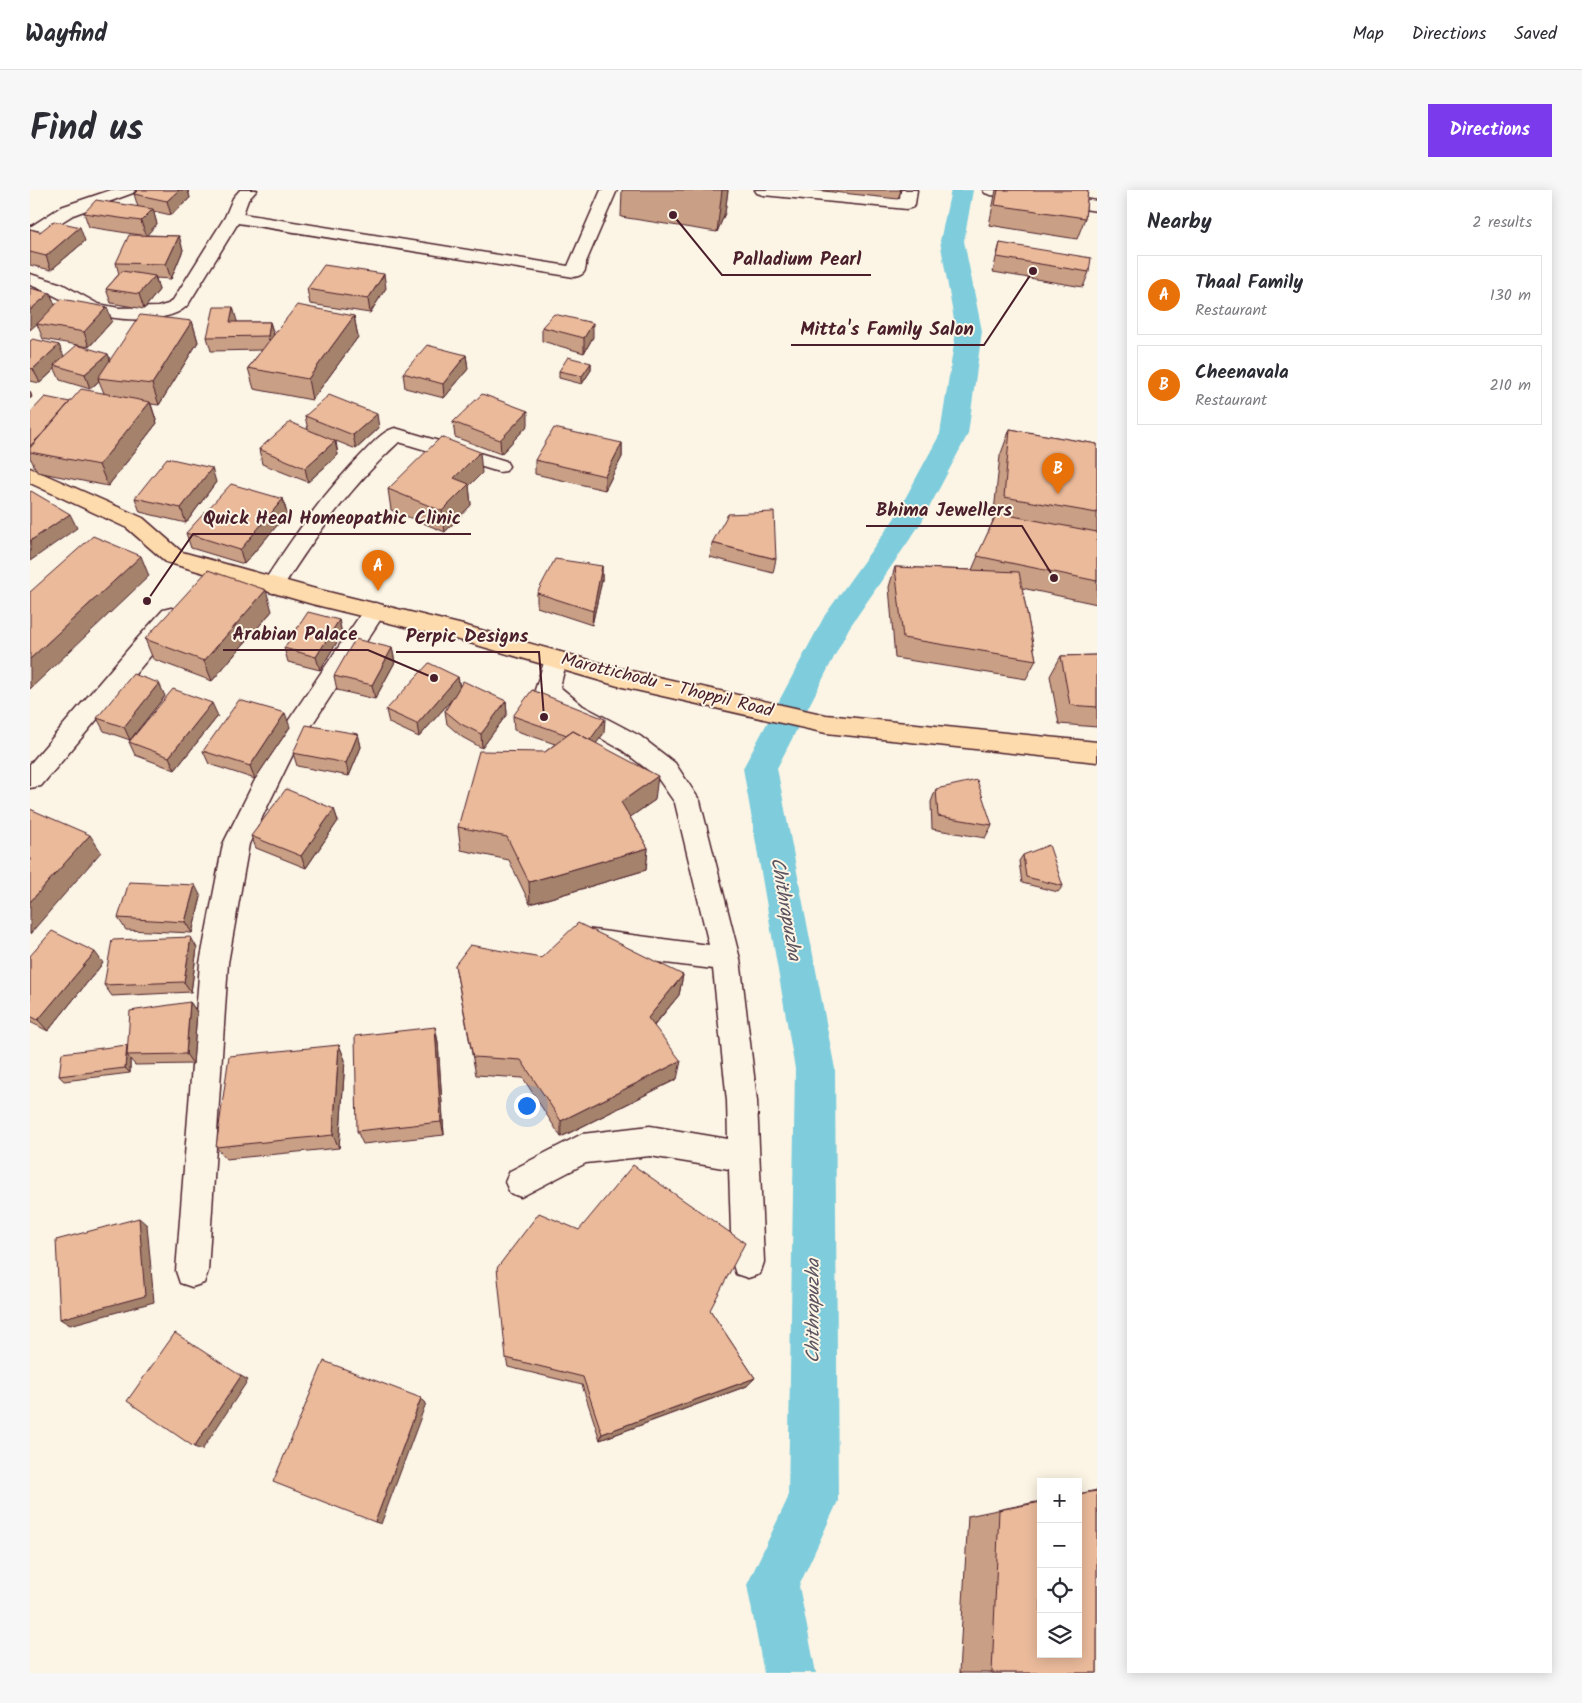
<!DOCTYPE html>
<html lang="en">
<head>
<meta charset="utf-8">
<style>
	:root { --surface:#fff; --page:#f7f7f7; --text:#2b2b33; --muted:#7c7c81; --line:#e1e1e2; --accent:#7c3aed }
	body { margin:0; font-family:Kalam,sans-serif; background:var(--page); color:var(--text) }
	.controls { position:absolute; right:15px; bottom:15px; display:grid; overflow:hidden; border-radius:0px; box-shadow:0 2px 12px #0003 }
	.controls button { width:45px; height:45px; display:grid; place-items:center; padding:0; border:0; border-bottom:1px solid var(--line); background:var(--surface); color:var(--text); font:25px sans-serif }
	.you { position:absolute; left:496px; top:915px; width:18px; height:18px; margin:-12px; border:4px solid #fff; border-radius:50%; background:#1a73e8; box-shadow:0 0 0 8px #1a73e833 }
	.badge { display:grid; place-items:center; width:32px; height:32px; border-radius:50%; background:var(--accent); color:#fff; font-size:16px; font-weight:700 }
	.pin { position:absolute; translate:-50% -41px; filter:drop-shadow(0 1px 2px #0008) }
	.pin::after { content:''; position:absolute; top:26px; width:18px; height:15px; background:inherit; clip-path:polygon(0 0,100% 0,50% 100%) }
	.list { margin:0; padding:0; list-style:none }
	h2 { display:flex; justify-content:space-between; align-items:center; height:65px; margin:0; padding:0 20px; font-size:21px }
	h2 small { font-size:16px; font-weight:400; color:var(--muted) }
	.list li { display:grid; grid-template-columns:32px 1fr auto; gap:15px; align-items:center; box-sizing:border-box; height:80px; margin:0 10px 10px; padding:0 10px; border:1px solid var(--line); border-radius:0px }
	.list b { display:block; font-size:19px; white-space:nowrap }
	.list p { margin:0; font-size:16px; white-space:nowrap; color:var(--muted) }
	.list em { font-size:16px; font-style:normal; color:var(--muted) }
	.icon { flex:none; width:28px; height:28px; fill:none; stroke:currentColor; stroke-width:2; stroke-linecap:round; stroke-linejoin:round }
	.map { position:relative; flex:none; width:1067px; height:1483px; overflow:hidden; border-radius:0px }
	header { display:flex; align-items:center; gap:30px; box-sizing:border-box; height:70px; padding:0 25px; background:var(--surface); border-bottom:1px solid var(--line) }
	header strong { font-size:24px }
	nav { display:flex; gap:28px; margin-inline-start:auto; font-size:18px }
	.intro { display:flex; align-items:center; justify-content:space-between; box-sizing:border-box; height:120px; padding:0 30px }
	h1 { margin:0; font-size:35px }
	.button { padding:12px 22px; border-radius:0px; background:var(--accent); color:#fff; font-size:18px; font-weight:700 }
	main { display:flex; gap:30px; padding:0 30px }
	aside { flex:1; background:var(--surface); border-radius:0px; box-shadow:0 2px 12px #0003 }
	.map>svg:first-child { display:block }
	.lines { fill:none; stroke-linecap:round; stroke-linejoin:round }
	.canal { fill:#7eccdc; fill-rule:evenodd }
	.minor-casing { stroke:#4a1f2b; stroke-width:3 }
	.major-casing { stroke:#4a1f2b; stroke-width:3 }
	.minor { fill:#fcf5e5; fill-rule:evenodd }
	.major { fill:#fedbac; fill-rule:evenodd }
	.wall { fill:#c9a085; stroke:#4a1f2b }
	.shaded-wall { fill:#a4826c; stroke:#4a1f2b }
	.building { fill:#eaba9b; stroke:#4a1f2b }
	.labels { text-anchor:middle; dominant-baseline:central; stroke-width:4; stroke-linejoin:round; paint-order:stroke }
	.street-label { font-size:18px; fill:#4a1f2b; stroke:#fcf5e5 }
	.water-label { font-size:19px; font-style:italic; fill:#5a5360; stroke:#fcf5e5 }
	.leader { fill:none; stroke:#4a1f2b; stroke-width:2 }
	.callout-dot { fill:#4a1f2b; stroke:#fcf5e5; stroke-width:2 }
	.callout-label { font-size:19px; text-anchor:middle; font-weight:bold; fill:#4a1f2b; stroke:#fcf5e5; stroke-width:4; stroke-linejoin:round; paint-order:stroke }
</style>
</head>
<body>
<header>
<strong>Wayfind</strong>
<nav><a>Map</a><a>Directions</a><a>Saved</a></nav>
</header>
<div class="intro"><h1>Find us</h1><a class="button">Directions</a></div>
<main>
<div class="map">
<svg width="1067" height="1483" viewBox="0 0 1067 1483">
	<rect width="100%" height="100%" fill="#fcf5e5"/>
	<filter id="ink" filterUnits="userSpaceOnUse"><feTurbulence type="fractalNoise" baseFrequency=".02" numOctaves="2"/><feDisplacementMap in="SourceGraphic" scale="10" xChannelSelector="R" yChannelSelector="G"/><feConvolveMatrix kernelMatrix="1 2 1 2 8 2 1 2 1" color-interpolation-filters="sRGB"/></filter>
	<g filter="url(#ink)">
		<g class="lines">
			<path class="canal" d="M921 0H943L934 51 952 141 938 244 891 333 819 438 747 578 805 879 808 1311 769 1396 786 1483H734L717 1395 758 1308 765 879 713 578 795 425 864 329 910 244 926 141 910 51Z"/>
			<defs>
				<path id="minor" d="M81 0H105L103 3 43 25 6 48 0 49V37L31 17Z
					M210 0H227L218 10 213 24 538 76 571 0H587L556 72C556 82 554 85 544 87L208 33 159 113C143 136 79 131 56 121 37 113 20 102 0 95V84L32 94 68 114 89 118 128 117 138 114 143 110 195 27 203 8Z
					M725 0H783L870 8 871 0H887L885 14 883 17 877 19 733 5 727 3Z
					M953 0H993L1067 11V21L961 5 955 3Z
					M365 238 476 271 479 276 476 281 469 282 369 252C322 295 285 346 251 400L243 403 235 400 232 395 235 390C265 344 296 300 335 261 344 252 353 241 365 238Z
					M345 413 353 415 356 421 263 564 219 654 198 773 178 1081 174 1093 162 1097 150 1093 146 1081 170 773 193 654 244 552 337 415Z
					M141 418 149 420 152 426 149 432 11 596 0 598V574L106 450 133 420Z
					M525 461 533 463 537 469 530 497 553 516 610 546 645 573 670 611 710 769 727 911 734 1072 730 1084 718 1088 706 1084 702 1072 699 979 620 966 556 973 491 1007 480 1003 475 992 480 981 552 944 620 936 698 949 697 911 683 779 556 763 546 759 542 751 546 743 556 739 679 755 645 613 627 587 592 560 535 528 509 506 505 500 517 463Z"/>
				<path id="major" d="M0 278 113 328 152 362 282 398 433 435 588 478 796 525 1067 552V572L796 543 588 496 433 451 282 414 136 372 97 338 0 293Z"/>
			</defs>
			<use href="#minor" class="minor-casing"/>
			<use href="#major" class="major-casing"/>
			<use href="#minor" class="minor"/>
			<use href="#major" class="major"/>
		</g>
		<path class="wall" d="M108 0H158L160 8 141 25 123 21 127 34 116 45 149 46 153 60 141 89 126 88 129 100 114 119 81 113 76 99 89 84 86 73 110 45 59 37 54 23 108 17 104 4Z
			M592 0H698L695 23 687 42 591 27Z
			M784 0H871L868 9Z
			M966 0H1058L1055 28 1047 49 959 35Z
			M0 39 55 51 21 80 0 75Z
			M970 53 1059 82 1053 97 963 82 966 68Z
			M356 98 340 123 280 114 277 99Z
			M20 103 25 115 77 117 82 131 59 157 13 149 7 134 11 130Z
			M324 126 328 147 282 210 224 199 218 178 232 160 181 161 177 147 207 131V132H240L244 145Z
			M162 131 168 152 129 215 121 214 127 233 78 296 7 282 1 269H0V223L74 203 69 191 60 199 30 190 25 179 10 193 0 191V151L29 155 34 167 78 164 80 170Z
			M512 137 563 147 554 163 512 151Z
			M436 165 438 179 414 208 375 198 373 183Z
			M561 173V180L552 194 529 188V181Z
			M275 226 349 238 326 259 306 251 308 265 278 292 232 274 229 259 278 240Z
			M423 232 498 235 471 264 425 247Z
			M980 239 1067 254V414L992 398 1006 470 996 489 865 468 859 397 865 377 942 380 963 331 970 266Z
			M592 253V267L575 300 505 284V270Z
			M452 283 439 296 441 315 415 342 361 320 358 299Z
			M186 292 156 333 110 322 105 308Z
			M253 309 257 324 214 374 161 358 156 343Z
			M682 353 746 369 743 383 680 367Z
			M572 376V390L562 435 507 417V403Z
			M242 421 182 491 123 469 115 449Z
			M309 430 312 444 290 480 258 472 254 458Z
			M362 458 365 472 345 509 307 500 304 486Z
			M1067 465V537L1029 534 1020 486 1031 466Z
			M428 487 430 497 476 511 477 524 452 558 432 547 417 534 415 521 423 508 389 547 359 533 356 520Z
			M135 506 104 545 188 526 145 580 105 565 99 552 100 550 74 541 67 528Z
			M483 526 574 543 566 553 625 610 600 627 618 658 616 680 500 714 479 670 431 660 428 637 515 562 525 554 484 540Z
			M260 537 225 589 179 574 173 561Z
			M328 544 331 557 319 586 267 576 263 563Z
			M906 599 962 635 955 648 902 639 901 612Z
			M304 619 308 631 276 678 226 658 221 646Z
			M993 665 1033 696 1028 702 992 693 989 671Z
			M171 707 162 743 96 740 88 728Z
			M167 758 161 802 82 806 74 795Z
			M0 766 73 773 18 841 0 832Z
			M511 768 653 785 649 805 624 836 647 889 531 947 493 888 446 885 425 775Z
			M160 812 167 822 163 874 105 875 100 869V883L34 891 29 886 97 855 98 857Z
			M405 837 408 852 414 945 333 954 327 941Z
			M309 855 315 870 309 958 196 969 186 957Z
			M680 1120 725 1188 717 1196 570 1250 552 1195 478 1177 476 1168Z
			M1067 1300V1483H929L938 1326 1011 1311V1464H1048V1304Z"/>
		<path class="shaded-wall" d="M149 0H158L160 8 141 25 137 11Z
			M692 0H698L695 23 687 42Z
			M123 19 127 34 116 46 111 31Z
			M50 37 55 51 21 80 16 66Z
			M149 46 153 60 141 89 136 74Z
			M354 84 356 98 340 123 338 109Z
			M125 86 129 100 114 119 109 104Z
			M20 103 26 117 0 140V120Z
			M77 117 82 131 59 157 54 142Z
			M203 117 207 131 204 147 200 132Z
			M324 126 328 147 282 210 278 189Z
			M162 131 168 152 129 215 122 194Z
			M240 132 244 146 241 160 238 146Z
			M563 133V147L554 163V148Z
			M29 155 35 169 24 175 25 179 10 193 3 179Z
			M78 164 83 178 68 188 69 191 60 199 55 184Z
			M436 165 438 179 414 208 413 194Z
			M561 173V180L552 194V186Z
			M0 201 2 207 0 209Z
			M120 212 127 233 78 296 69 275Z
			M498 221V235L471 264 470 250Z
			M347 224 349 238 326 259 323 245Z
			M305 251 308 265 278 292 275 278Z
			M592 253V267L575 300V286Z
			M450 262 452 283 439 296 441 315 415 342 412 321 424 288Z
			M182 278 186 292 156 333 151 318Z
			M253 309 257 324 214 374 210 360Z
			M40 324 47 338 0 371V351Z
			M111 366 119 386 0 499V469Z
			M572 376V390L562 435 563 421Z
			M236 400 242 421 182 491 174 471Z
			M309 430 312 444 290 480 286 467Z
			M362 458 365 472 345 509 342 495Z
			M428 487 430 500 389 547 387 534Z
			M129 493 135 506 100 550 94 537Z
			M476 511 477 524 452 558 451 544Z
			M182 513 188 526 145 580 139 567Z
			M255 523 260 537 225 589 220 576Z
			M575 529 574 543 557 566V553Z
			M328 544 331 557 319 586 316 573Z
			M628 586 625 610 589 635 591 612Z
			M304 619 308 631 276 678 271 666Z
			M60 645 71 662 0 744V712Z
			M618 658 616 680 500 714 499 692Z
			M165 695 171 707 162 743 155 732Z
			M161 747 167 758 161 802 154 792Z
			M65 762 73 773 18 841 8 830Z
			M653 785 649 805 615 846 618 828Z
			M160 812 167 822 163 874 156 864Z
			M405 837 408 852 414 945 411 932Z
			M97 855 101 860 97 865 100 869V883L95 878Z
			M309 855 315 870 309 958 303 945Z
			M651 871 647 889 531 947V931Z
			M109 1028 117 1035 124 1112 40 1135 30 1129Z
			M211 1186 218 1190 172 1260 164 1257Z
			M725 1188 717 1196 570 1250 572 1244Z
			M391 1208 396 1213 351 1334 345 1332Z"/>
		<path class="building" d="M108 0H149L137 11 104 4Z
			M968 0H1058L1055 28 965 15Z
			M66 10 123 19 111 31 54 23Z
			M24 31 50 37 16 66 0 62V39L10 42Z
			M99 45 149 46 136 74 86 73Z
			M970 53 1061 68 1059 82 967 67Z
			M294 75 354 84 338 109 277 99Z
			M92 81 125 86 109 104 76 99Z
			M0 98 20 103 0 120Z
			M31 109 77 117 54 142 7 134Z
			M267 115 324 126 278 189 218 178Z
			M184 117H203L200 132H240L238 146 177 147Z
			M524 124 563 133 554 148 512 137Z
			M110 125 162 131 122 194 68 188Z
			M3 149 29 155 3 179 0 178V151Z
			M47 155 78 164 55 184 24 175Z
			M397 155 436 165 413 194 373 183Z
			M538 167 561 173 552 186 529 181Z
			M51 199 120 212 69 275 0 262V258Z
			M452 204 498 221 470 250 423 232Z
			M299 205 347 224 323 245 275 226Z
			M15 207 40 212 16 240 0 256V223Z
			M260 232 305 251 275 278 229 259Z
			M524 238 592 253 575 286 505 270Z
			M980 239 1067 254V323L974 307Z
			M411 247 450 262 424 288 439 294 412 321 358 299Z
			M137 268 182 278 151 318 105 308Z
			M201 294 253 309 210 360 156 343Z
			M1 301 40 324 0 351V302Z
			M744 322 746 369 682 353 698 324Z
			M967 323 1067 342V391L947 366Z
			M63 346 111 366 0 469V402Z
			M525 369 572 376 563 421 507 403Z
			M865 377 989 382 1006 470 873 448Z
			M178 380 236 400 174 471 115 449Z
			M278 422 309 430 286 467 254 458Z
			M325 449 362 458 342 495 304 486Z
			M1067 465V517L1040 515 1031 466Z
			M399 473 428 487 387 534 356 520Z
			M103 484 129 493 94 537 67 528Z
			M433 491 476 511 451 544 431 534 415 521Z
			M143 499 182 513 139 567 99 552Z
			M502 500 575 529 560 550 543 541 537 545 483 526Z
			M209 510 255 523 220 576 173 561Z
			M276 535 328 544 316 573 263 563Z
			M543 541 628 586 591 612 618 658 499 692 477 647 428 637 449 561 515 562Z
			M947 590 962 635 908 626 906 599Z
			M256 599 304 619 271 666 221 646Z
			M0 619 60 645 0 712Z
			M1019 655 1033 696 996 687 993 665Z
			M99 692 165 695 155 732 88 728Z
			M548 733 653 785 618 828 651 871 531 931 491 870 443 867 425 775 440 755 511 768Z
			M22 741 65 762 8 830 0 826V766Z
			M161 747 154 792 74 795 82 750Z
			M160 812 156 864 97 865 100 821Z
			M405 837 411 932 327 941 325 846Z
			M97 855 95 878 29 886 32 863Z
			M309 855 303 945 186 957 199 866Z
			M603 975 715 1053 680 1120 725 1188 572 1244 553 1187 476 1168 467 1078 509 1023 549 1040Z
			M109 1028 115 1106 30 1129 26 1050Z
			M145 1143 211 1186 164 1257 97 1211Z
			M294 1171 391 1208 345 1332 243 1292Z
			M1067 1301V1483H962L969 1320 1011 1312V1464H1048V1304Z"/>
	</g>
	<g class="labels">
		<g class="street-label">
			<text transform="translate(637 496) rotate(14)">Marottichodu - Thoppil Road</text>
		</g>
		<g class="water-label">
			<text transform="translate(755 719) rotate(80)">Chithrapuzha</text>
			<text transform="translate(784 1121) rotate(-90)">Chithrapuzha</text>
		</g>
	</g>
	<path class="leader" d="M643 25L692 85H841M1003 81L954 155H761M1024 388L992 336H836M117 411L163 344H441M404 488L338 460H193M514 527L509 462H366"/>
	<g class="callout-dot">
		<circle cx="643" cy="25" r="5"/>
		<circle cx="1003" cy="81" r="5"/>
		<circle cx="1024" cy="388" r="5"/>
		<circle cx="117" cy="411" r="5"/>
		<circle cx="404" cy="488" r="5"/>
		<circle cx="514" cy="527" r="5"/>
	</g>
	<g class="callout-label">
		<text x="767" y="75">Palladium Pearl</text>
		<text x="857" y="145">Mitta's Family Salon</text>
		<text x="914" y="326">Bhima Jewellers</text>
		<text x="302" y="334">Quick Heal Homeopathic Clinic</text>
		<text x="265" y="450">Arabian Palace</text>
		<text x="437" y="452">Perpic Designs</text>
	</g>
</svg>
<div class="controls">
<button>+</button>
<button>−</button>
<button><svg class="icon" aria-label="locate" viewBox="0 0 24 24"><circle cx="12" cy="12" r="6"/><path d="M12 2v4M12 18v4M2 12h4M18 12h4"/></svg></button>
<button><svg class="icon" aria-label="layers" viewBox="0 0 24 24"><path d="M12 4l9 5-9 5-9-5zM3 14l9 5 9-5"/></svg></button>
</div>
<div class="you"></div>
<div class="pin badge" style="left:348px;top:401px;background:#e8710a">A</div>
<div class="pin badge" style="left:1028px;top:304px;background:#e8710a">B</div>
</div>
<aside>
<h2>Nearby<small>2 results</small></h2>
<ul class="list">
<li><span class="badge" style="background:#e8710a">A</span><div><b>Thaal Family</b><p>Restaurant</p></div><em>130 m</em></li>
<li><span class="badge" style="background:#e8710a">B</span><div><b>Cheenavala</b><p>Restaurant</p></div><em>210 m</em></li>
</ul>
</aside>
</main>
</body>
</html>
